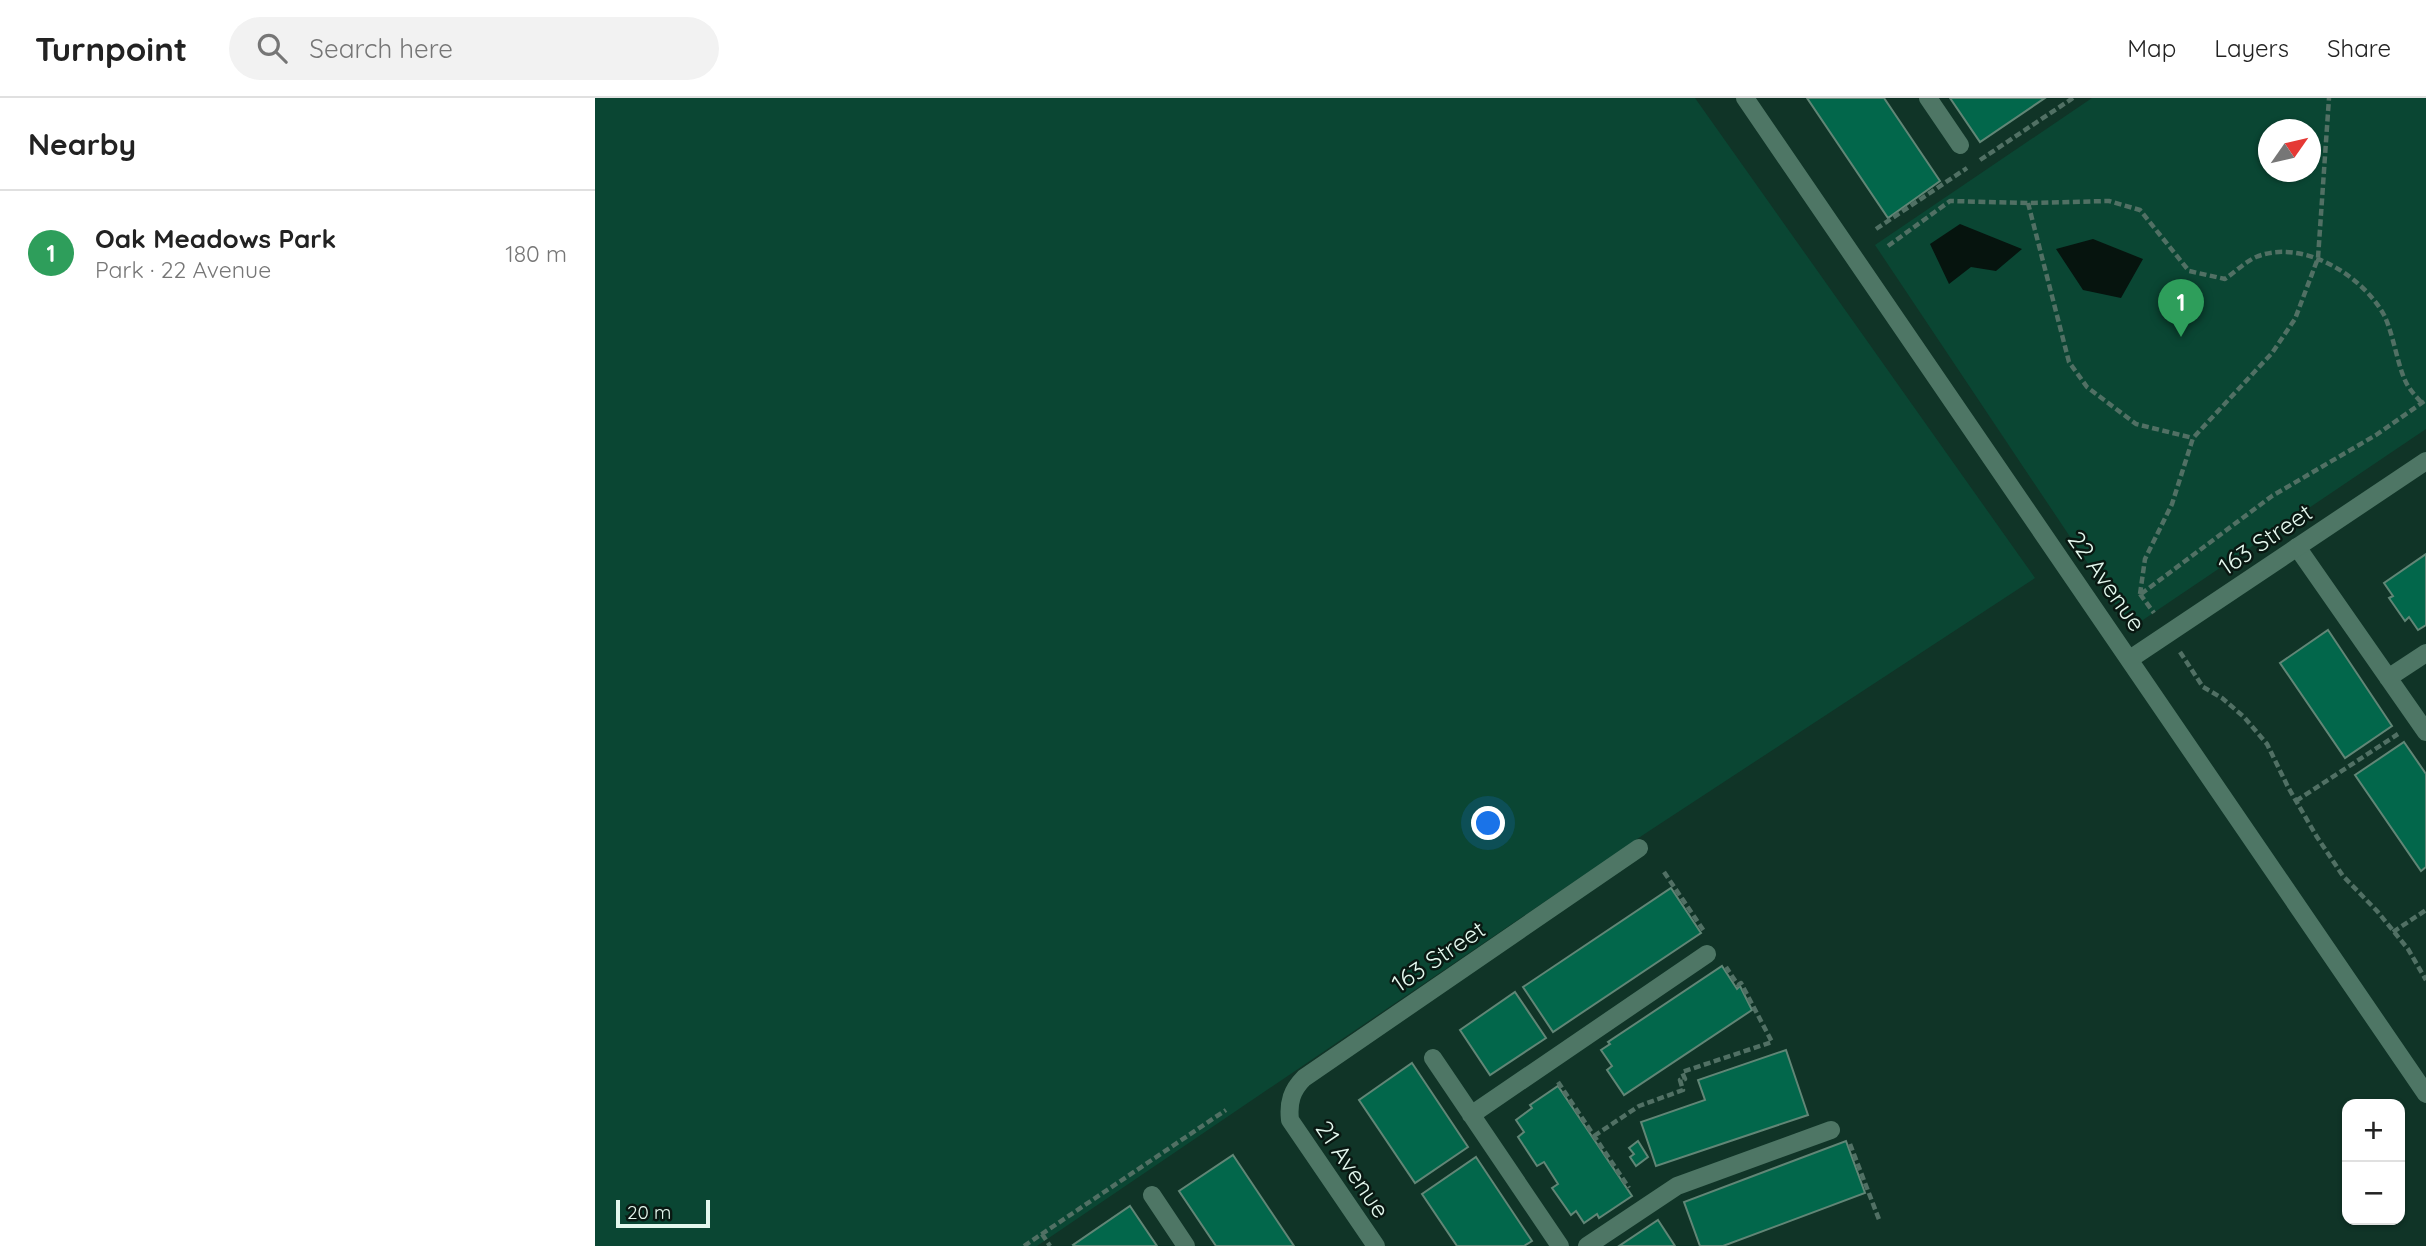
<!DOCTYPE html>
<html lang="en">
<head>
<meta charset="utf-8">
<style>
	:root { --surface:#fff; --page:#f2f2f2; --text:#222; --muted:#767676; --line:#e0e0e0; --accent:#2f725c }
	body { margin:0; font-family:Quicksand,sans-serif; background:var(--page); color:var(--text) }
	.controls { position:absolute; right:21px; bottom:21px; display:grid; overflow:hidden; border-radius:14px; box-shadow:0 2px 5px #0004 }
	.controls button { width:63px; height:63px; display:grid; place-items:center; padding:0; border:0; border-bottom:2px solid var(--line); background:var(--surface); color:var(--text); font:35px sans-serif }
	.compass { position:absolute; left:1663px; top:21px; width:63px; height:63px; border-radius:50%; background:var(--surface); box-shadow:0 2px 5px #0004; rotate:56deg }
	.scale { position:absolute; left:21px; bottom:18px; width:94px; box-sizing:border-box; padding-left:7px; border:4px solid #e4f8ee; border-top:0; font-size:19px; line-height:24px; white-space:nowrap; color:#e4f8ee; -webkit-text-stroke:5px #091812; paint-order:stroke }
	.you { position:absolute; left:894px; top:726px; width:24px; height:24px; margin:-18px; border:5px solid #fff; border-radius:50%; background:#1a73e8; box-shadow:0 0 0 10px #1a73e833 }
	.badge { display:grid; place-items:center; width:46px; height:46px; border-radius:50%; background:var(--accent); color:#fff; font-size:23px; font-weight:700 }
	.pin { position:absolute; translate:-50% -58px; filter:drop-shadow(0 2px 4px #0008) }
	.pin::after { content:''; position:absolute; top:37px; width:24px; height:21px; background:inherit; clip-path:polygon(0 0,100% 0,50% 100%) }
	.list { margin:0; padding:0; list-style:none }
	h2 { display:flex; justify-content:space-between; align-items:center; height:91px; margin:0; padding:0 28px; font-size:30px }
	h2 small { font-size:23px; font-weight:400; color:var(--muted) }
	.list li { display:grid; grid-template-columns:46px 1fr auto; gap:21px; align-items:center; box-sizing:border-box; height:126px; padding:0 28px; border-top:2px solid var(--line) }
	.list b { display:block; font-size:26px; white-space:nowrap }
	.list p { margin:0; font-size:23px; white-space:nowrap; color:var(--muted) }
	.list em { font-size:23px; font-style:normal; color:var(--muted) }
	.icon { flex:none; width:38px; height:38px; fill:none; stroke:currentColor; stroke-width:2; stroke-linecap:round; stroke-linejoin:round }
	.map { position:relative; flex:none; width:1831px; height:1148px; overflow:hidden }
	header { display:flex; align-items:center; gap:42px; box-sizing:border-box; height:98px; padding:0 35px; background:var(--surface); border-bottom:2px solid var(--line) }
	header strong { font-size:33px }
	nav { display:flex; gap:38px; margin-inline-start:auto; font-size:24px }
	.search { width:490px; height:63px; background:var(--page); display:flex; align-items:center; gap:18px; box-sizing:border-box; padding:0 24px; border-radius:38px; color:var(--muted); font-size:26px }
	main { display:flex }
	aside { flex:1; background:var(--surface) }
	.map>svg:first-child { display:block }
	.green { fill:#0a4633; fill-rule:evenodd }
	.water { fill:#06140e }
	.building { fill:#02674b; stroke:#618676; stroke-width:2 }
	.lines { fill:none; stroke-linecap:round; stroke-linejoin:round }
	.path { stroke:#517064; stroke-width:4.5; stroke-dasharray:7 3.5; stroke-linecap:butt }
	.service { stroke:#4e7665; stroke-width:18 }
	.minor { stroke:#4e7665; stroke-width:18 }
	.labels { text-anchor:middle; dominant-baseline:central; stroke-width:5; stroke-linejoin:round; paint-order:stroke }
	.street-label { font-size:24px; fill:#e4f8ee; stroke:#091812 }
</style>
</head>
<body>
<header>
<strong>Turnpoint</strong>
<div class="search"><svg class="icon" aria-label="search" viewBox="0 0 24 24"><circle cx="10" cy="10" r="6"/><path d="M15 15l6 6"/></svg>Search here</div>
<nav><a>Map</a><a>Layers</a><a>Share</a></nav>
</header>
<main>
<aside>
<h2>Nearby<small></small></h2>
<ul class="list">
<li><span class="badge" style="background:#2e9e5b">1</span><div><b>Oak Meadows Park</b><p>Park · 22 Avenue</p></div><em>180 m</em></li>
</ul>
</aside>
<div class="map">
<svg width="1831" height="1148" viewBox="0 0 1831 1148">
	<rect width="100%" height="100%" fill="#103427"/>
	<path class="green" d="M0 0H1100L1440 480 1048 737 442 1148H0Z
		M1497 0H1831V331L1536 530 1280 147ZM1674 32H1716V74H1674Z"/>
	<path class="water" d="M1365 126 1427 151 1401 173 1376 169 1354 186 1335 146Z
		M1498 141 1548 161 1526 200 1488 192 1461 151Z"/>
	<path class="building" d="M1212 0H1289L1345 83 1293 120Z
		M1355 0H1450L1385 44Z
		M1831 456V527L1823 532 1814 519 1810 523 1794 500 1798 498 1789 485Z
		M1733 532 1797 628 1750 660 1685 565Z
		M1809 644 1831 676V769L1826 773 1760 677Z
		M1076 790 1106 835 958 934 928 889Z
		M1127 868 1142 891 1145 888 1157 912 1029 997 1012 972 1017 968 1006 952 1015 946 1013 944Z
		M920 894 951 940 895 977 865 932Z
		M1191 952 1213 1017 1061 1068 1046 1024 1110 1002 1103 982Z
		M817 965 873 1049 820 1085 764 1002Z
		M963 988 1037 1098 1004 1120 1002 1116 989 1125 981 1113 976 1117 957 1090 963 1086 949 1064 942 1068 923 1039 929 1034 921 1022 937 1010 935 1007Z
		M1043 1043 1053 1059 1041 1068 1035 1059 1039 1056 1034 1050Z
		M1251 1043 1270 1095 1128 1148H1105L1089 1104Z
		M638 1057 699 1148H621L584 1093Z
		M881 1059 937 1143 929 1148H862L827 1096Z
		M535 1108 562 1148H479L478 1147Z
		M1063 1122 1080 1148H1024Z"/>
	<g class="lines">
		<path class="path" d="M1385 62 1478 0
			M1433 105 1474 264 1492 289 1541 326 1598 340
			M1281 131 1372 70
			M1293 148 1355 103 1433 105 1514 103 1545 112 1594 173 1630 181C1640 174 1650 164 1661 159 1707 140 1767 177 1789 217 1799 237 1803 272 1813 288 1817 294 1822 300 1827 305
			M1545 496 1550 461 1577 406 1598 340 1677 255 1700 221 1723 160 1734 0
			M1545 496 1559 515
			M1546 496 1677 398 1781 337 1831 302
			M1585 554 1608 589 1627 600 1649 619 1672 646 1693 689 1722 739 1748 778 1782 813 1813 851 1831 882
			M1701 703 1803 636
			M1069 774 1109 833
			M1798 834 1831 812
			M963 984 1034 1090
			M999 1038 1044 1008 1088 992 1085 982 1090 981 1087 974 1177 944 1146 885 1143 887 1131 869
			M1255 1046 1285 1124
			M447 1136 455 1148
			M429 1148 631 1012"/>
		<path class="service" d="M1333 0 1365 47
			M1702 449 1831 634
			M1793 580 1831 555
			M838 960 965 1148
			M876 1017 1112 856
			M557 1097 591 1148
			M992 1148 1082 1088 1236 1032"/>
		<path class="minor" d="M1150 0 1831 996
			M1535 561 1831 363
			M781 1148 695 1022C693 1004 697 992 709 980L1044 750"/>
	</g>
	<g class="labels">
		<g class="street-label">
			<text transform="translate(1670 441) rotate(-34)">163 Street</text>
			<text transform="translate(1512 483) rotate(55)">22 Avenue</text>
			<text transform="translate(843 858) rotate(-34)">163 Street</text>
			<text transform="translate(758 1071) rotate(56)">21 Avenue</text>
		</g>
	</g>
</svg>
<div class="controls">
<button>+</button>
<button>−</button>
</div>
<svg class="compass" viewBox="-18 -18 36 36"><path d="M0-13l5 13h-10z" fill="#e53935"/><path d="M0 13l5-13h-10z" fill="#767676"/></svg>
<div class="scale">20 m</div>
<div class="you"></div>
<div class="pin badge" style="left:1586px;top:239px;background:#2e9e5b">1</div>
</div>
</main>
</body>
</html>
